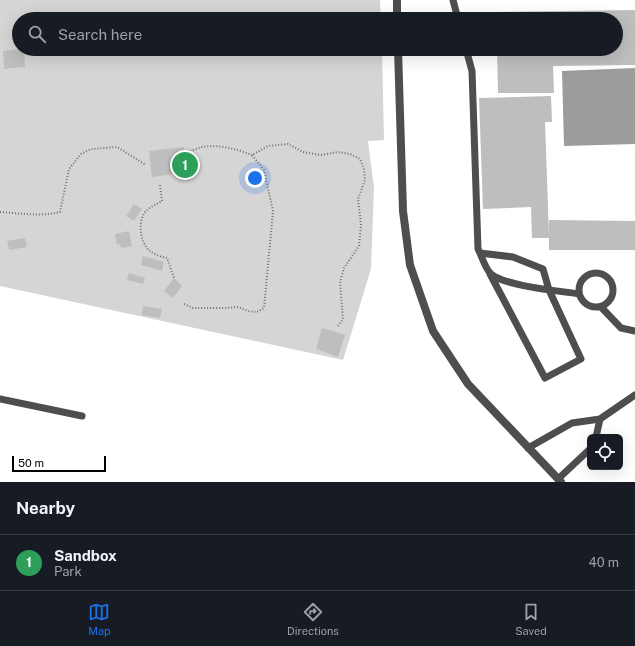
<!DOCTYPE html>
<html lang="en">
<head>
<meta charset="utf-8">
<style>
	:root { --surface:#171b24; --page:#20242c; --text:#f1f3f6; --muted:#9ea1a6; --line:#363941; --accent:#1a73e8 }
	body { margin:0; font-family:"Public Sans",sans-serif; background:var(--page); color:var(--text) }
	.controls { position:absolute; right:12px; bottom:12px; display:grid; overflow:hidden; border-radius:6px; box-shadow:0 4px 16px #0002 }
	.controls button { width:36px; height:36px; display:grid; place-items:center; padding:0; border:0; border-bottom:1px solid var(--line); background:var(--surface); color:var(--text); font:20px sans-serif }
	.scale { position:absolute; left:12px; bottom:10px; width:94px; box-sizing:border-box; padding-left:4px; border:2px solid #000; border-top:0; font-size:11px; line-height:14px; white-space:nowrap; color:#000; -webkit-text-stroke:3px #fff; paint-order:stroke }
	.you { position:absolute; left:255px; top:178px; width:14px; height:14px; margin:-10px; border:3px solid #fff; border-radius:50%; background:#1a73e8; box-shadow:0 0 0 6px #1a73e833 }
	.badge { display:grid; place-items:center; width:26px; height:26px; border-radius:50%; background:var(--accent); color:#fff; font-size:13px; font-weight:700 }
	.pin { position:absolute; translate:-50% -50%; border:2px solid #fff; box-shadow:0 1px 4px #0006 }
	.list { margin:0; padding:0; list-style:none }
	h2 { display:flex; justify-content:space-between; align-items:center; height:52px; margin:0; padding:0 16px; font-size:17px }
	h2 small { font-size:13px; font-weight:400; color:var(--muted) }
	.list li { display:grid; grid-template-columns:26px 1fr auto; gap:12px; align-items:center; box-sizing:border-box; height:56px; padding:0 16px; border-top:1px solid var(--line) }
	.list b { display:block; font-size:15px; white-space:nowrap }
	.list p { margin:0; font-size:13px; white-space:nowrap; color:var(--muted) }
	.list em { font-size:13px; font-style:normal; color:var(--muted) }
	.icon { flex:none; width:22px; height:22px; fill:none; stroke:currentColor; stroke-width:2; stroke-linecap:round; stroke-linejoin:round }
	.map { position:relative; flex:none; width:635px; height:482px; overflow:hidden }
	.search { position:absolute; background:var(--surface); box-shadow:0 4px 16px #0002; left:12px; right:12px; top:12px; height:44px; display:flex; align-items:center; gap:10px; box-sizing:border-box; padding:0 14px; border-radius:22px; color:var(--muted); font-size:15px }
	.sheet { height:108px; background:var(--surface) }
	nav { display:flex; justify-content:space-around; align-items:center; box-sizing:border-box; height:56px; border-top:1px solid var(--line); background:var(--surface); font-size:11px; color:var(--muted) }
	nav a { display:grid; justify-items:center; gap:2px }
	nav .on { color:var(--accent) }
	.map>svg:first-child { display:block }
	.green { fill:#d5d5d5 }
	.water { fill:#9c9c9c }
	.building { fill:#bebebe }
	.lines { fill:none; stroke-linecap:round; stroke-linejoin:round }
	.path { stroke:#707070; stroke-width:2; stroke-dasharray:1 2; stroke-linecap:butt }
	.lane { stroke:#4e4e4e; stroke-width:7 }
	.street { stroke:#4e4e4e; stroke-width:8 }
</style>
</head>
<body>
<div class="map">
<svg width="635" height="482" viewBox="0 0 635 482">
	<rect width="100%" height="100%" fill="#fff"/>
	<path class="green" d="M0 0H380L381 19H19V49H382L384 140 368 141 374 188 371 269 343 360 0 286Z"/>
	<path class="water" d="M635 68V144L564 146 562 71Z"/>
	<path class="building" d="M635 10V65L553 66 554 93H498L497 49H616V19H497V12Z
		M24 49 25 67 4 69 3 51Z
		M551 96 552 122H545L549 236V220L635 221V250H549V238H532L531 207 483 209 479 98Z
		M184 147 187 172 152 177 149 151Z
		M134 204 142 209 134 221 126 216Z
		M129 231 132 246 121 248 120 244 117 245 115 234Z
		M25 238 27 247 9 250 7 241Z
		M143 256 164 262 162 271 141 265Z
		M129 273 145 278 143 284 127 280Z
		M174 278 182 286 173 298 164 291Z
		M143 306 162 309 160 318 142 315Z
		M322 328 345 335 338 357 316 349Z"/>
	<g class="lines">
		<path class="path" d="M190 151C194 150 198 148 202 147 218 144 237 149 252 155
			M160 185 162 201C157 204 150 207 146 211 137 221 140 243 150 251 155 255 162 257 167 258L174 278
			M0 212C20 213 40 217 60 212L69 169 81 154 91 149 117 147 146 165
			M184 304 193 308H224L238 307 248 311 257 312 264 308 273 211 264 170 252 155 268 146 288 144 303 152 321 155 338 152 350 154 360 159 364 169 365 180 358 199 361 225 359 246 344 268 340 282 343 319 337 327"/>
		<path class="lane" d="M453 0 458 19
			M466 49 472 71 478 249C482 256 485 269 491 274 505 286 560 291 579 294
			M480 253 513 257 543 269 549 290 581 359 545 378 490 274
			M579 290a17 17 0 1 1 34 0a17 17 0 1 1-34 0Z
			M601 307 621 328 635 331
			M0 399 82 416
			M596 437 600 419
			M528 448 572 423 600 419 635 395
			M558 479 590 449"/>
		<path class="street" d="M397 0V19
			M398 49 403 211 410 265 433 331 468 384 561 482"/>
	</g>
</svg>
<div class="controls">
<button><svg class="icon" aria-label="locate" viewBox="0 0 24 24"><circle cx="12" cy="12" r="6"/><path d="M12 2v4M12 18v4M2 12h4M18 12h4"/></svg></button>
</div>
<div class="scale">50 m</div>
<div class="you"></div>
<div class="pin badge" style="left:185px;top:165px;background:#2e9e5b">1</div>
<div class="search"><svg class="icon" aria-label="search" viewBox="0 0 24 24"><circle cx="10" cy="10" r="6"/><path d="M15 15l6 6"/></svg>Search here</div>
</div>
<section class="sheet">
<h2>Nearby<small></small></h2>
<ul class="list">
<li><span class="badge" style="background:#2e9e5b">1</span><div><b>Sandbox</b><p>Park</p></div><em>40 m</em></li>
</ul>
</section>
<nav>
<a class="on"><svg class="icon" aria-label="map" viewBox="0 0 24 24"><path d="M3 6l6-2 6 2 6-2v14l-6 2-6-2-6 2zM9 4v14M15 6v14"/></svg>Map</a>
<a><svg class="icon" aria-label="directions" viewBox="0 0 24 24"><path d="M12 3l9 9-9 9-9-9zM9 14v-3h6M13 9l2 2-2 2"/></svg>Directions</a>
<a><svg class="icon" aria-label="saved" viewBox="0 0 24 24"><path d="M7 4h10v16l-5-4-5 4z"/></svg>Saved</a>
</nav>
</body>
</html>
